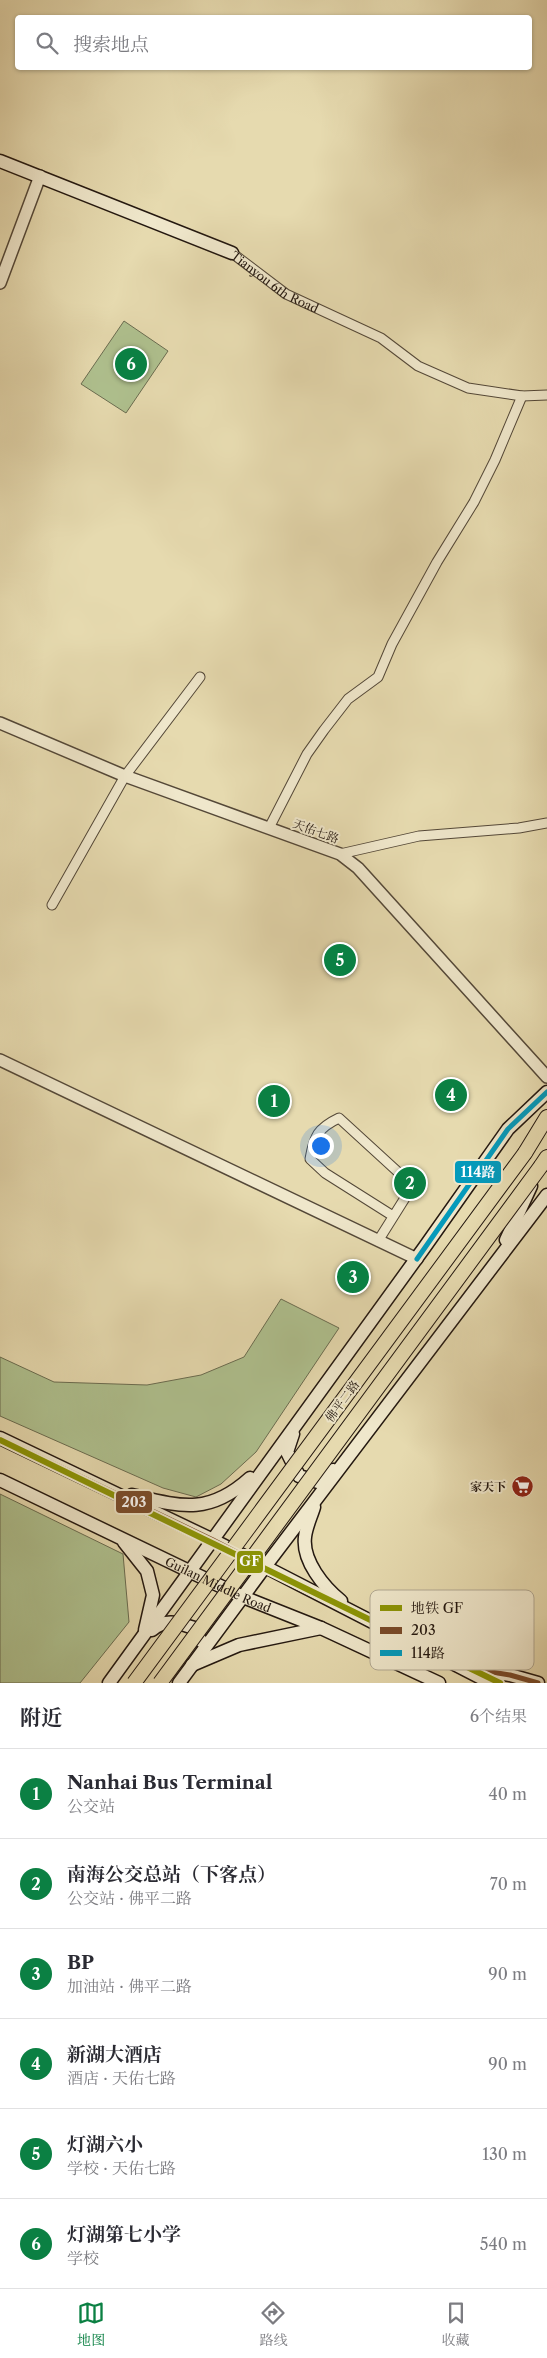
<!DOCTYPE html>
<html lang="zh">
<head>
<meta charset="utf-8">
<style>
	:root { --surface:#fff; --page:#f2f2f3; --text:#2b2b33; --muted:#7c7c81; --line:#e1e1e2; --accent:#0b8043 }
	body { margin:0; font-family:"Libre Caslon Text","Noto Serif SC",serif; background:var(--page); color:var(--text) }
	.you { position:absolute; left:320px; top:1145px; width:18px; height:18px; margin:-12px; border:4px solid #fff; border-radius:50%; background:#1a73e8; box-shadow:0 0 0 8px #1a73e833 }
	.badge { display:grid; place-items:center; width:32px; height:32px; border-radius:50%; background:var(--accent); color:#fff; font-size:16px; font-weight:700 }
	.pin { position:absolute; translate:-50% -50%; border:2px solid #fff; box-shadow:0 1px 5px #0006 }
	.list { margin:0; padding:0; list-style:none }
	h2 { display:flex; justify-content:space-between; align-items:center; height:65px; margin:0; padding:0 20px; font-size:21px }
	h2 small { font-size:16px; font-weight:400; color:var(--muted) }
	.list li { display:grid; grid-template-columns:32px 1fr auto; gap:15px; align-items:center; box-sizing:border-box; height:90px; padding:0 20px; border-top:1px solid var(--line) }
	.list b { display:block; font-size:19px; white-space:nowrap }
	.list p { margin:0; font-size:16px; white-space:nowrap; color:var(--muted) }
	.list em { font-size:16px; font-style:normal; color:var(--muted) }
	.icon { flex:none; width:28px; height:28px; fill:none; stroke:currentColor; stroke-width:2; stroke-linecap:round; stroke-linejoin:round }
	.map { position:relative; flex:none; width:547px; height:1683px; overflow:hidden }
	.search { position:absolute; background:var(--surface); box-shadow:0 1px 4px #0004; left:15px; right:15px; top:15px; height:55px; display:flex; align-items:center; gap:12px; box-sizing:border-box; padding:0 18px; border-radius:5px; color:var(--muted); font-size:19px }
	.sheet { height:605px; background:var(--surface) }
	nav { display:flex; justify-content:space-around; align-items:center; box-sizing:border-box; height:70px; border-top:1px solid var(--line); background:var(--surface); font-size:14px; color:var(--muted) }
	nav a { display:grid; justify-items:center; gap:2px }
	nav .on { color:var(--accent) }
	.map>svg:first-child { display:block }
	.green { fill:#afc18f; stroke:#6a6c50 }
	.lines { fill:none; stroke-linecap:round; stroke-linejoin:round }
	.minor-casing { stroke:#544838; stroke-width:11 }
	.tertiary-casing { stroke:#544838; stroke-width:14 }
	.secondary-casing { stroke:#241810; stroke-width:15 }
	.primary-casing { stroke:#241810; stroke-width:16 }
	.minor { stroke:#efe7cb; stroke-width:9 }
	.tertiary { stroke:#efe7cb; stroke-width:11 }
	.secondary { stroke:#efe7cb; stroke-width:12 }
	.primary { stroke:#e6daaf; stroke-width:14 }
	.primary-bridge-casing { stroke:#241810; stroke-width:16; stroke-linecap:butt }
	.primary-bridge { stroke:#e6daaf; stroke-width:14 }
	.bus-1-casing { stroke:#efe7cb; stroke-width:9 }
	.bus-2-casing { stroke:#efe7cb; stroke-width:9 }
	.bus-1 { stroke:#7a4b2a; stroke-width:5 }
	.bus-2 { stroke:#049abb; stroke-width:5 }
	.metro-1-casing { stroke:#efe7cb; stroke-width:10 }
	.metro-1 { stroke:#8c9406; stroke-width:6 }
	.labels { text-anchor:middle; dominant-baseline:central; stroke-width:4; stroke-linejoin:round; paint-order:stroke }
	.street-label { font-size:12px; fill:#241810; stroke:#efe7cb }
	.poi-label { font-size:12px; font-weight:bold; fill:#241810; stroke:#efe7cb; text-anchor:end }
	.key { fill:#efe7cb; stroke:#b2a993; stroke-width:1 }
	.key-label { font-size:14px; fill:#241810 }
	.line-badge { stroke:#efe7cb; stroke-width:2 }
	.badge-label { font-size:14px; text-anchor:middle; font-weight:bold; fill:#fff }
</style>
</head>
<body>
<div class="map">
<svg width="547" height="1683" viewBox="0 0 547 1683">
	<rect width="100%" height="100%" fill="#e6daaf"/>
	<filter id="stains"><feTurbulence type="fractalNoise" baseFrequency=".004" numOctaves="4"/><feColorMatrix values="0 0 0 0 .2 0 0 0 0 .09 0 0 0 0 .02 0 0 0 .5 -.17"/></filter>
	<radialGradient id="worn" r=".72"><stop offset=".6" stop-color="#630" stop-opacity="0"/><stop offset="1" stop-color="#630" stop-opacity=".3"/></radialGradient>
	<path class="green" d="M124 321 168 351 126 413 81 384Z
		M281 1299 339 1328 256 1452 221 1484 196 1497 163 1488 0 1416V1357L54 1382 147 1385 201 1375 244 1357Z
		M0 1494 123 1554 129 1622 80 1683H0Z"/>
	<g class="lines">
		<defs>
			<g id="minor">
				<path id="s1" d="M232 253 286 294 381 338 418 366 468 388 522 396 547 395"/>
				<path d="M269 828 307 754 324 730 348 699 378 677 392 644 437 562 474 502 495 460 522 396"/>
				<path d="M340 854 419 836 519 828 547 823"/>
				<path d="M52 905 125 776 200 677"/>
				<path d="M378 1241 410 1190V1183L339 1118C318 1128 314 1136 310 1159L325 1173 393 1216"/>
			</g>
			<path id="tertiary" d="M0 283 40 176
				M0 723 125 776 340 854 358 868 547 1077
				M0 1060 417 1259"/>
			<g id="secondary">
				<path d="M0 161 232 253"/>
				<path d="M506 1240 531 1186"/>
				<path d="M293 1434 287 1452 299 1476 318 1482 333 1470"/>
				<path d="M0 1438 213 1540 491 1683"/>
				<path id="s2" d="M0 1480 243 1597 321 1628 439 1683"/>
				<path d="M132 1495C182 1507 209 1515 250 1478"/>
				<path d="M314 1507C311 1517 306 1527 305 1537 302 1561 324 1587 341 1601"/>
				<path d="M124 1542 147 1571 153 1595 145 1630"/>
				<path d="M152 1630C166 1618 178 1623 194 1628L201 1641"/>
				<path d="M192 1665 239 1645 321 1628"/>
				<path d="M470 1668 510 1675 538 1683"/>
				<path d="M109 1683 424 1248 508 1129 547 1092"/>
				<path d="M179 1683 264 1568 547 1195"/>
			</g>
			<path id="primary" d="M525 1153 547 1117
				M541 1166 547 1157"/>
		</defs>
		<use href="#minor" class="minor-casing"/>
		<use href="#tertiary" class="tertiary-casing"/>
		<use href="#secondary" class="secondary-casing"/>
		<use href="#primary" class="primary-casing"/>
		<use href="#minor" class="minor"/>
		<use href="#tertiary" class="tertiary"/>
		<use href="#secondary" class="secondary"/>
		<use href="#primary" class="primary"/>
		<defs>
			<path id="primary-bridge" d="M134 1683 525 1153
				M160 1683 541 1166"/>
		</defs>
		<use href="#primary-bridge" class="primary-bridge-casing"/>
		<use href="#primary-bridge" class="primary-bridge"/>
		<defs>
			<path id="bus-1" d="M0 1438 213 1540 455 1666 510 1675 538 1683"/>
			<path id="bus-2" d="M417 1259 508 1129 547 1092"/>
		</defs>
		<use href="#bus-1" class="bus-1-casing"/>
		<use href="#bus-2" class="bus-2-casing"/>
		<use href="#bus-1" class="bus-1"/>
		<use href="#bus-2" class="bus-2"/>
		<defs>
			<path id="metro-1" d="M0 1440 500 1683"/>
		</defs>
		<use href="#metro-1" class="metro-1-casing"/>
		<use href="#metro-1" class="metro-1"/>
	</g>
	<defs>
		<symbol id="supermarket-disc" viewBox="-11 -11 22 22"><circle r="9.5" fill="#8f2418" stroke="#efe7cb"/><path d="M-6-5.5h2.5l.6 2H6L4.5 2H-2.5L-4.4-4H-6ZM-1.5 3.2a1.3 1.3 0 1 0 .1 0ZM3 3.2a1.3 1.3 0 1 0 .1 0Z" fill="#fff"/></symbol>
	</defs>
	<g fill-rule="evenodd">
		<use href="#supermarket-disc" x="510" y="1474" width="25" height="25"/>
	</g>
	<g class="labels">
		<g class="street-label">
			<text stroke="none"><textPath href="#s1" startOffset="52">Tianyou 6th Road</textPath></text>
			<text transform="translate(316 831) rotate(20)">天佑七路</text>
			<text transform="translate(342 1401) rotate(-54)">佛平二路</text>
			<text stroke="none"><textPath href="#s2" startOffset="242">Guilan Middle Road</textPath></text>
		</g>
		<g class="poi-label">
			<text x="506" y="1486">家天下</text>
		</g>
	</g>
	<rect x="370" y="1590" width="164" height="80" rx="8" class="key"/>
	<rect x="380" y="1605" width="22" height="6" fill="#8c9406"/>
	<rect x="380" y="1627" width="22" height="7" fill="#7a4b2a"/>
	<rect x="380" y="1650" width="22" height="6" fill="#049abb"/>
	<g class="key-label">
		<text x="411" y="1613">地铁 GF</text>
		<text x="411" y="1635">203</text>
		<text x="411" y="1658">114路</text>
	</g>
	<g class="line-badge">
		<rect x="454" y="1160" width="48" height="24" rx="5" fill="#049abb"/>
		<rect x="115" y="1490" width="38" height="24" rx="5" fill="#7a4b2a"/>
		<rect x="236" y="1550" width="28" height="24" rx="5" fill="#8c9406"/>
	</g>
	<g class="badge-label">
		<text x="478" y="1177">114路</text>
		<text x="134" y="1507">203</text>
		<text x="250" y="1566">GF</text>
	</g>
	<rect width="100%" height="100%" filter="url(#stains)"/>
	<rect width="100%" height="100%" fill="url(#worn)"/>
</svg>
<div class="you"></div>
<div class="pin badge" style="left:274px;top:1101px">1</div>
<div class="pin badge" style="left:410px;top:1183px">2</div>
<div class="pin badge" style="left:353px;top:1277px">3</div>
<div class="pin badge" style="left:451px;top:1095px">4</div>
<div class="pin badge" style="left:340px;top:960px">5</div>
<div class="pin badge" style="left:131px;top:364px">6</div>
<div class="search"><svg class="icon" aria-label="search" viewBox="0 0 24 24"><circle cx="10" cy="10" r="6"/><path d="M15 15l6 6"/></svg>搜索地点</div>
</div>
<section class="sheet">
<h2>附近<small>6个结果</small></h2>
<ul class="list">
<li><span class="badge">1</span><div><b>Nanhai Bus Terminal</b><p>公交站</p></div><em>40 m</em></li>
<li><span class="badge">2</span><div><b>南海公交总站（下客点）</b><p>公交站 · 佛平二路</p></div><em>70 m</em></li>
<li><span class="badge">3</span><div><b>BP</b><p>加油站 · 佛平二路</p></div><em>90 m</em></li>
<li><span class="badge">4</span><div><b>新湖大酒店</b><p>酒店 · 天佑七路</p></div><em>90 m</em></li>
<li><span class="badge">5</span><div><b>灯湖六小</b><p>学校 · 天佑七路</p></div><em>130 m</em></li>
<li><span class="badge">6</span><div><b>灯湖第七小学</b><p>学校</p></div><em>540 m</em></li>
</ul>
</section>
<nav>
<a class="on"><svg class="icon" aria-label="map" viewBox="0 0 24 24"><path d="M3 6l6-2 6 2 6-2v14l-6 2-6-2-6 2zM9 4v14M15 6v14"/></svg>地图</a>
<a><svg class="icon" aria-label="directions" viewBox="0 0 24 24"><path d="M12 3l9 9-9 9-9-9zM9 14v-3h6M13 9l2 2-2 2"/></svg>路线</a>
<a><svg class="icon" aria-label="saved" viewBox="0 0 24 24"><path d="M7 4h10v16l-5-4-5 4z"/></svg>收藏</a>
</nav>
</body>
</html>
